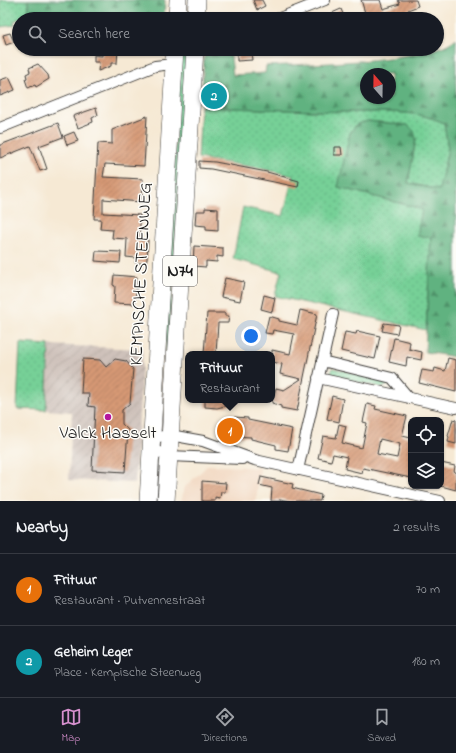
<!DOCTYPE html>
<html lang="en">
<head>
<meta charset="utf-8">
<style>
	:root { --surface:#171b24; --page:#242831; --text:#f1f3f6; --muted:#9ea1a6; --line:#363941; --accent:#d690ce }
	body { margin:0; font-family:"Indie Flower",sans-serif; background:var(--page); color:var(--text) }
	.controls { position:absolute; right:12px; bottom:12px; display:grid; overflow:hidden; border-radius:8px; box-shadow:0 1px 3px #0004 }
	.controls button { width:36px; height:36px; display:grid; place-items:center; padding:0; border:0; border-bottom:1px solid var(--line); background:var(--surface); color:var(--text); font:20px sans-serif }
	.compass { position:absolute; left:360px; top:68px; width:36px; height:36px; border-radius:50%; background:var(--surface); box-shadow:0 1px 3px #0004; rotate:340deg }
	.you { position:absolute; left:251px; top:336px; width:14px; height:14px; margin:-10px; border:3px solid #fff; border-radius:50%; background:#1a73e8; box-shadow:0 0 0 6px #1a73e833 }
	.badge { display:grid; place-items:center; width:26px; height:26px; border-radius:50%; background:var(--accent); color:#fff; font-size:13px; font-weight:700 }
	.pin { position:absolute; translate:-50% -50%; border:2px solid #fff; box-shadow:0 1px 4px #0006 }
	.popup { position:absolute; left:185px; top:351px; width:90px; height:52px; box-sizing:border-box; display:grid; place-content:center; border-radius:8px; background:var(--surface); filter:drop-shadow(0 1px 3px #0005); font-size:13px; white-space:nowrap; color:var(--muted) }
	.popup b { font-size:15px; color:var(--text) }
	.popup::after { content:''; position:absolute; left:50%; top:100%; margin-left:-8px; border:8px solid transparent; border-top-color:var(--surface) }
	.list { margin:0; padding:0; list-style:none }
	h2 { display:flex; justify-content:space-between; align-items:center; height:52px; margin:0; padding:0 16px; font-size:17px }
	h2 small { font-size:13px; font-weight:400; color:var(--muted) }
	.list li { display:grid; grid-template-columns:26px 1fr auto; gap:12px; align-items:center; box-sizing:border-box; height:72px; padding:0 16px; border-top:1px solid var(--line) }
	.list b { display:block; font-size:15px; white-space:nowrap }
	.list p { margin:0; font-size:13px; white-space:nowrap; color:var(--muted) }
	.list em { font-size:13px; font-style:normal; color:var(--muted) }
	.icon { flex:none; width:22px; height:22px; fill:none; stroke:currentColor; stroke-width:2; stroke-linecap:round; stroke-linejoin:round }
	.map { position:relative; flex:none; width:456px; height:501px; overflow:hidden }
	.search { position:absolute; background:var(--surface); box-shadow:0 1px 3px #0004; left:12px; right:12px; top:12px; height:44px; display:flex; align-items:center; gap:10px; box-sizing:border-box; padding:0 14px; border-radius:22px; color:var(--muted); font-size:15px }
	.sheet { height:196px; background:var(--surface) }
	nav { display:flex; justify-content:space-around; align-items:center; box-sizing:border-box; height:56px; border-top:1px solid var(--line); background:var(--surface); font-size:11px; color:var(--muted) }
	nav a { display:grid; justify-items:center; gap:2px }
	nav .on { color:var(--accent) }
	.map>svg:first-child { display:block }
	.built { fill:#f1d5bd }
	.industrial { fill:url(#industrial-furrows) }
	.grass { fill:url(#grass-dots); stroke:#49765a }
	.forest { fill:url(#forest-firs); stroke:#3e674e; fill-rule:evenodd }
	.building { fill:url(#building-hatch); fill-rule:evenodd }
	.lines { fill:none; stroke-linecap:round; stroke-linejoin:round }
	.minor-casing { stroke:#3d3b38; stroke-width:12 }
	.primary-casing { stroke:#3d3b38; stroke-width:18 }
	.minor { stroke:#fff; stroke-width:10 }
	.primary { stroke:#fff; stroke-width:17 }
	.poi-dot { fill:#b5179e; stroke:#fdfcf7; stroke-width:1.5 }
	.labels { text-anchor:middle; dominant-baseline:central; stroke-width:3; stroke-linejoin:round; paint-order:stroke }
	.shield { fill:#fdfcf7; stroke:#605f5e; stroke-width:1 }
	.shield-label { font-size:17px; font-weight:bold; fill:#1c1c1c }
	.street-label { font-size:18px; fill:#1c1c1c; stroke:#fdfcf7 }
	.poi-label { font-size:18px; fill:#1c1c1c; stroke:#fdfcf7 }
</style>
</head>
<body>
<div class="map">
<svg width="456" height="501" viewBox="0 0 456 501">
	<defs>
		<pattern id="industrial-furrows" width="10" height="10" patternUnits="userSpaceOnUse"><rect width="10" height="10" fill="#cec1ba"/><path d="M-1 1l2-2M0 10L10 0M9 11l2-2" fill="none" stroke="#b0a59f"/></pattern>
		<pattern id="grass-dots" width="8" height="8" patternUnits="userSpaceOnUse"><rect width="8" height="8" fill="#76d097"/><path d="M2 2h.1M6 6h.1" fill="none" stroke="#66b282" stroke-width="1.8" stroke-linecap="round"/></pattern>
		<pattern id="forest-firs" width="22" height="20" patternUnits="userSpaceOnUse"><rect width="22" height="20" fill="#60b280"/><path d="M5 1l3.5 6h-7zM16 11l3.5 6h-7z" fill="#4e9068"/></pattern>
		<pattern id="building-hatch" width="6" height="6" patternUnits="userSpaceOnUse"><rect width="6" height="6" fill="#d69975"/><path d="M-1 1l2-2M0 6l6-6M5 7l2-2" fill="none" stroke="#ad7c5f"/></pattern>
	</defs>
	<rect width="100%" height="100%" fill="#fdfcf7"/>
	<filter id="ink" filterUnits="userSpaceOnUse"><feTurbulence type="fractalNoise" baseFrequency=".025" numOctaves="2"/><feDisplacementMap in="SourceGraphic" scale="8" xChannelSelector="R" yChannelSelector="G"/><feConvolveMatrix kernelMatrix="1 2 1 2 8 2 1 2 1" color-interpolation-filters="sRGB"/></filter>
	<filter id="wash" filterUnits="userSpaceOnUse"><feTurbulence type="fractalNoise" baseFrequency=".012" numOctaves="4" result="noise"/><feDisplacementMap in="SourceGraphic" scale="16" xChannelSelector="R" yChannelSelector="G"/><feGaussianBlur stdDeviation="0.9" result="paint"/><feColorMatrix in="noise" values="0 0 0 0 0 0 0 0 0 0 0 0 0 0 0 0 0 1.4 0 .05"/><feComposite in="paint" operator="in"/></filter>
	<g filter="url(#wash)">
		<rect width="100%" height="100%" fill="#f6e9d4"/>
		<path class="built" d="M208 465 260 468 256 501H181L185 487Z"/>
		<path class="industrial" d="M49 345 143 349 135 483 69 480 72 412 46 410Z"/>
		<path class="grass" d="M0 0H28L29 19H19L14 21 15 25 0 27Z
			M180 49H189L167 359 165 336Z
			M201 107C249 109 297 110 345 112 379 113 412 108 444 123L448 149 439 190 408 183 416 139 408 125 368 121 357 124 350 133 339 187 422 209 431 237 426 330 275 296 281 272 233 259 243 207 283 216 293 176 259 168 198 158Z
			M20 343 49 345 46 410 17 409Z
			M333 368 390 381 389 384 383 388 332 376 331 372Z"/>
		<path class="forest" d="M28 0H165L164 19H27L29 18Z
			M456 38V357L425 352 431 237 417 236 422 209 338 187 350 133 357 124 368 121 408 125 414 131 416 139 408 183 439 190 448 149 444 123C412 108 379 113 345 112 297 110 249 109 201 107L204 57 212 49H230L233 75 265 73 266 66C302 64 436 62 456 38ZM366 74H390V98H366Z"/>
		<g id="blocks">
			<path class="building" d="M253 0H262L265 6 257 10Z
				M361 0H380L383 9 400 4 398 0H416L418 6 408 10 409 13 396 19H367Z
				M341 9 345 19H334L332 13Z
				M10 33 14 42 6 45 3 35Z
				M102 49H118L117 63H111V66L98 71 99 62H94V55L102 56Z
				M237 52H251L252 60 237 61Z
				M38 64 48 75 49 79 36 87 35 85 28 88 25 79 27 78 26 74 30 72 29 68Z
				M9 77 15 90 0 96V80Z
				M96 108 98 115 92 118 93 122 78 128 73 116Z
				M147 116 144 166 105 164 103 177 143 179 142 202 103 199V213L140 215V240H148L147 259 146 263H135L136 258 126 257 127 239 112 238 113 230 100 229 101 219H94L98 143 112 144V130Z
				M58 123 63 137 39 146 47 169 40 171 30 146 0 158V145Z
				M74 132 78 141 67 145 64 136Z
				M334 147H341L342 155H334Z
				M199 161 215 162 267 172 299 181 298 187 211 169 199 168Z
				M205 208 218 209V231L206 230V226L195 225 196 211H205Z
				M194 246 223 248V257L217 256V262L206 261V267L193 266Z
				M96 251 121 252 120 263 95 261Z
				M114 275 137 277 135 304 114 303 115 286 113 285Z
				M225 278 244 282 240 301 221 297Z
				M264 295 275 298 272 312 261 309Z
				M300 310 317 314 297 411 281 408V406L272 403 276 388 284 390 301 379 280 374 282 364 272 362V350L290 354 294 334 273 330 272 334 265 333 269 316 279 319V321L297 325Z
				M207 313H225V316H229L228 323H218L216 354H204Z
				M384 323 399 325 397 334 382 331Z
				M357 331 380 336 375 359 341 351 345 332 356 334Z
				M394 338 410 342 409 349 422 352 421 360 407 357 406 366 389 362Z
				M448 358 456 360V392L419 383 422 370 434 372 435 368 445 371Z
				M83 359 100 360 106 367 115 359 126 361 133 369 130 403 122 410V424L128 430 125 472 92 470 95 407 88 406 89 393H81Z
				M332 396 343 399 339 422 327 419Z
				M205 400H238V403L217 408 205 407Z
				M367 404 376 406 375 409 407 416 402 436 411 438V478L363 468 362 473 345 469 347 457 333 454 331 461 318 458 323 436 336 438 339 424 346 426 342 443 362 448 367 423 363 422ZM380 439 400 444 397 458 377 454Z
				M234 417 248 418V420L292 429 288 451 276 449V445L251 439V437L231 436V434L221 433 222 420 234 421Z
				M453 419 456 420V444L448 442 449 437 448 436Z
				M441 463 455 466 454 472H456V490L441 486Z
				M261 477 293 484 292 488 321 495 320 501H290L280 499V501H271L272 488 259 485Z
				M202 481 226 483 225 492H221L220 498 215 497V501H202Z"/>
		</g>
	</g>
	<g filter="url(#ink)">
		<use href="#blocks" fill-opacity="0" stroke="#3d3b38" stroke-width="1"/>
		<g class="lines">
			<defs>
				<path id="minor" d="M277 19 325 0
					M0 128 155 66 173 64
					M322 361 392 378 409 398
					M318 378 456 408
					M152 438 170 435 203 441 255 460 440 501
					M151 449 169 456 242 459
					M298 470 333 314"/>
				<path id="primary" d="M177 19 178 0
					M196 19 197 0
					M148 501 175 49
					M166 501 195 49"/>
			</defs>
			<use href="#minor" class="minor-casing"/>
			<use href="#primary" class="primary-casing"/>
			<use href="#minor" class="minor"/>
			<use href="#primary" class="primary"/>
		</g>
	</g>
	<circle class="poi-dot" cx="108" cy="417" r="4"/>
	<g class="labels">
		<rect class="shield" x="163" y="256" width="34" height="30" rx="3"/>
		<g class="shield-label">
			<text x="180" y="271">N74</text>
		</g>
		<g class="street-label">
			<text transform="translate(142 274) rotate(-87)">KEMPISCHE STEENWEG</text>
		</g>
		<g class="poi-label">
			<text x="108" y="434">Valck Hasselt</text>
		</g>
	</g>
</svg>
<div class="controls">
<button><svg class="icon" aria-label="locate" viewBox="0 0 24 24"><circle cx="12" cy="12" r="6"/><path d="M12 2v4M12 18v4M2 12h4M18 12h4"/></svg></button>
<button><svg class="icon" aria-label="layers" viewBox="0 0 24 24"><path d="M12 4l9 5-9 5-9-5zM3 14l9 5 9-5"/></svg></button>
</div>
<svg class="compass" viewBox="-18 -18 36 36"><path d="M0-13l5 13h-10z" fill="#e53935"/><path d="M0 13l5-13h-10z" fill="#9ea1a6"/></svg>
<div class="you"></div>
<div class="pin badge" style="left:230px;top:431px;background:#e8710a">1</div>
<div class="popup"><b>Frituur</b>Restaurant</div>
<div class="pin badge" style="left:214px;top:96px;background:#0f9aa8">2</div>
<div class="search"><svg class="icon" aria-label="search" viewBox="0 0 24 24"><circle cx="10" cy="10" r="6"/><path d="M15 15l6 6"/></svg>Search here</div>
</div>
<section class="sheet">
<h2>Nearby<small>2 results</small></h2>
<ul class="list">
<li><span class="badge" style="background:#e8710a">1</span><div><b>Frituur</b><p>Restaurant · Putvennestraat</p></div><em>70 m</em></li>
<li><span class="badge" style="background:#0f9aa8">2</span><div><b>Geheim Leger</b><p>Place · Kempische Steenweg</p></div><em>180 m</em></li>
</ul>
</section>
<nav>
<a class="on"><svg class="icon" aria-label="map" viewBox="0 0 24 24"><path d="M3 6l6-2 6 2 6-2v14l-6 2-6-2-6 2zM9 4v14M15 6v14"/></svg>Map</a>
<a><svg class="icon" aria-label="directions" viewBox="0 0 24 24"><path d="M12 3l9 9-9 9-9-9zM9 14v-3h6M13 9l2 2-2 2"/></svg>Directions</a>
<a><svg class="icon" aria-label="saved" viewBox="0 0 24 24"><path d="M7 4h10v16l-5-4-5 4z"/></svg>Saved</a>
</nav>
</body>
</html>
